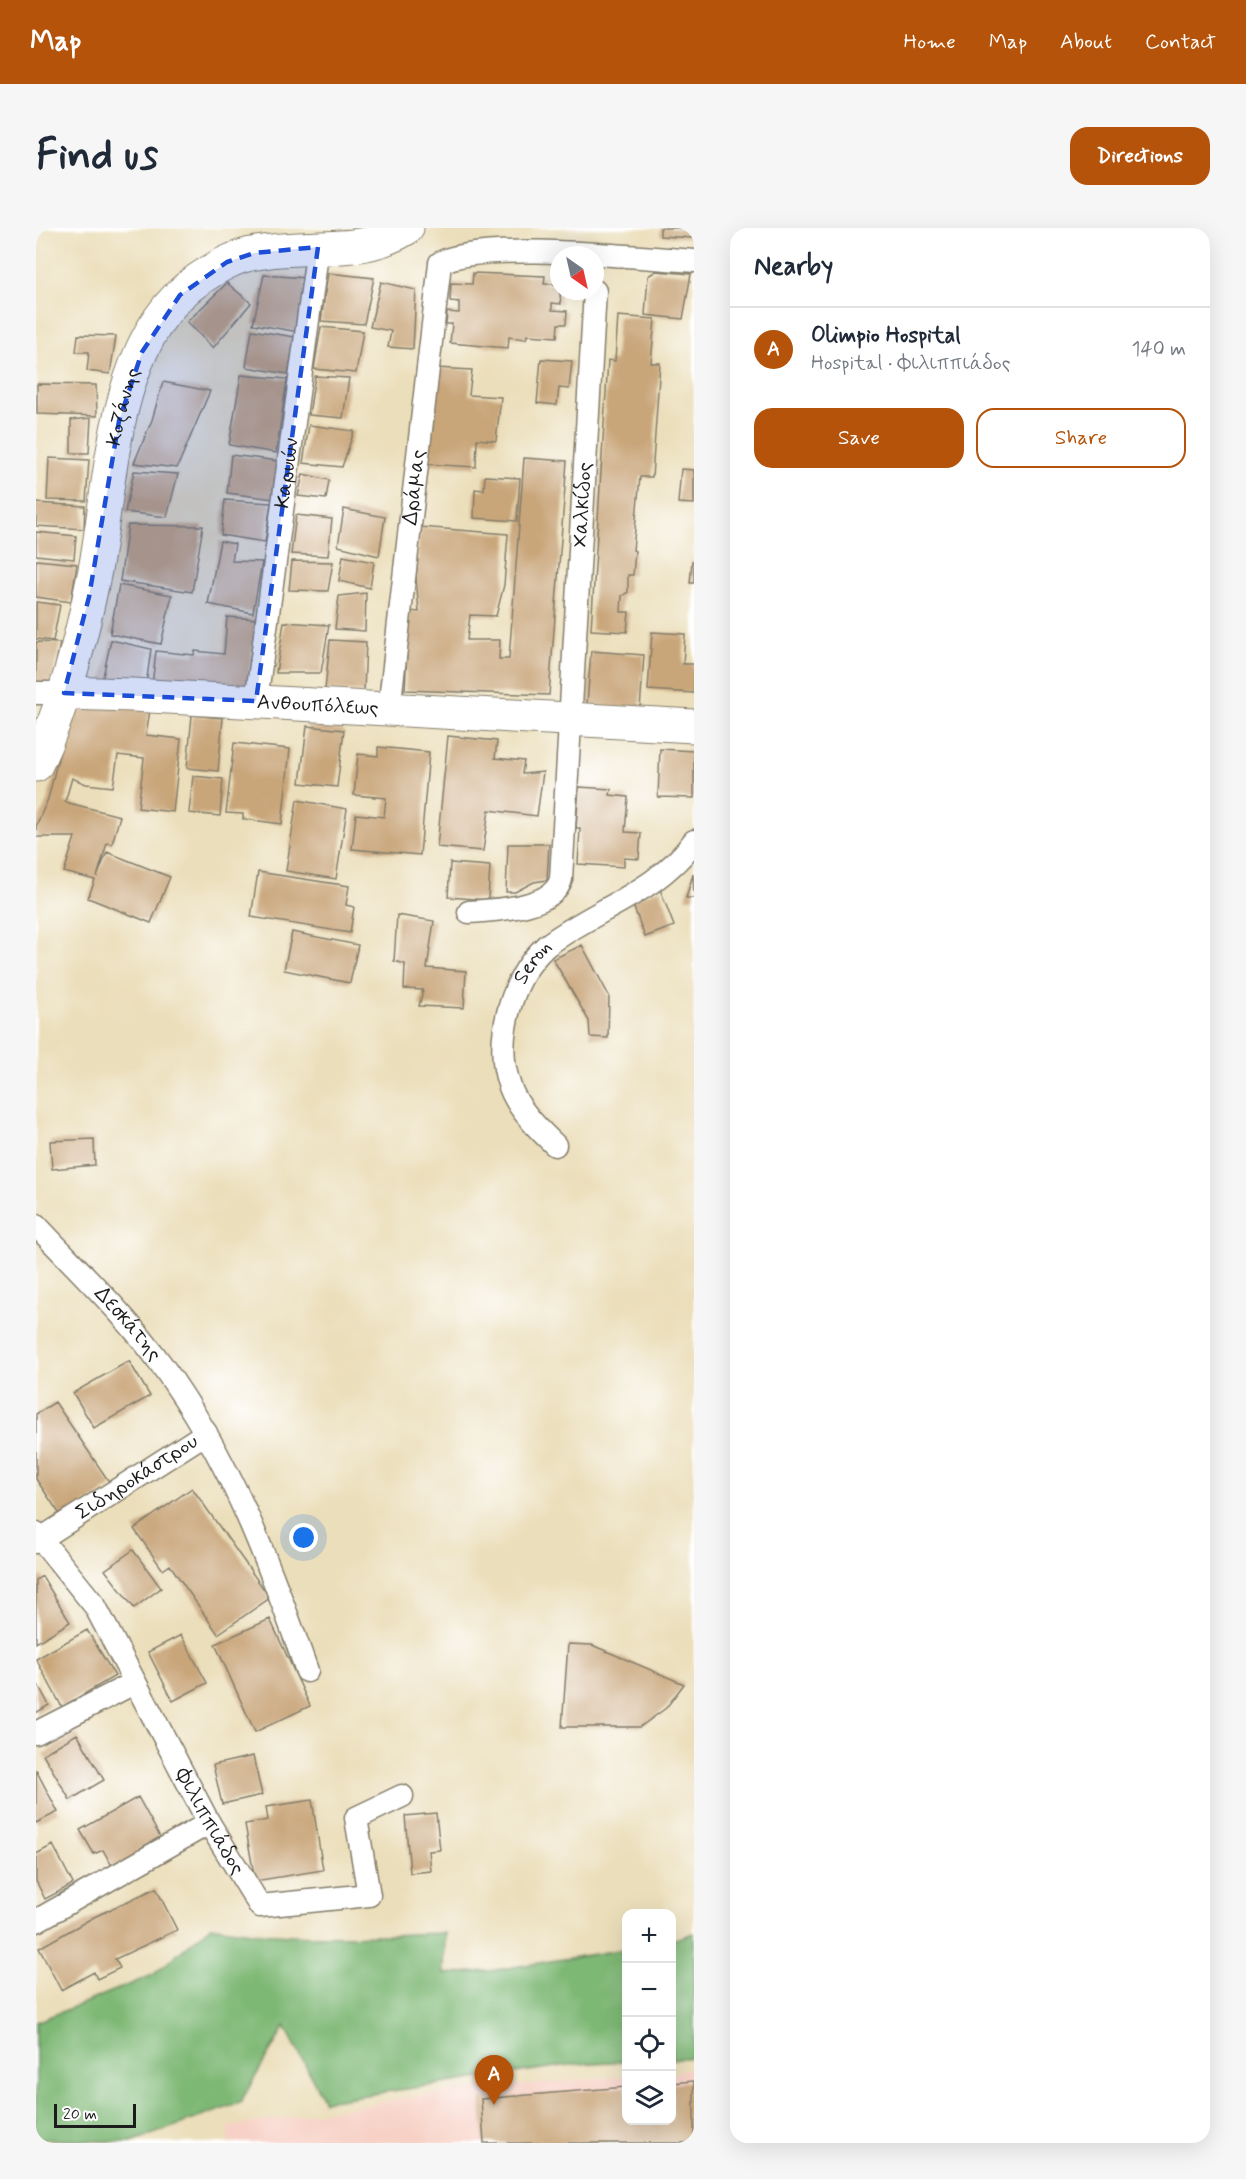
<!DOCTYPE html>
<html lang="en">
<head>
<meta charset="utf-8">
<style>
	:root { --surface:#fff; --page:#f6f6f7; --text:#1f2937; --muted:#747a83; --line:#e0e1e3; --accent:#b45309 }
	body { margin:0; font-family:Mynerve,sans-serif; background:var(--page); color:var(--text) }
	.controls { position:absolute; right:18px; bottom:18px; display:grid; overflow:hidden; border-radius:12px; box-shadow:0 6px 24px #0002 }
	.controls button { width:54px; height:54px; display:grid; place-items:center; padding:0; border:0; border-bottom:2px solid var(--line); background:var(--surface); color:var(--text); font:30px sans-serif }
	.compass { position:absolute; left:514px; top:18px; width:54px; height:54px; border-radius:50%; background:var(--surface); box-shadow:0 6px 24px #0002; rotate:146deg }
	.scale { position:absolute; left:18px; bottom:15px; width:82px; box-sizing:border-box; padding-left:6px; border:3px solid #1c1c1c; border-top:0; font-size:16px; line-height:21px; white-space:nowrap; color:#1c1c1c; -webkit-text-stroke:4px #fff; paint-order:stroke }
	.you { position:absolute; left:268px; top:1310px; width:21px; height:21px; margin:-15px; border:4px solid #fff; border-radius:50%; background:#1a73e8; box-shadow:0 0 0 9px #1a73e833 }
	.badge { display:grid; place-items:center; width:39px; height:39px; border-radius:50%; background:var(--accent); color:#fff; font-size:20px; font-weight:700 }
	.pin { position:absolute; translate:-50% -50px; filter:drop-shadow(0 2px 3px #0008) }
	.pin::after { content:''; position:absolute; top:32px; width:21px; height:18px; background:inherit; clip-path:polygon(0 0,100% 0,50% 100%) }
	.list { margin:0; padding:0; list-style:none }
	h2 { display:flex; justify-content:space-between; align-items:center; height:78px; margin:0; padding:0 24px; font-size:26px }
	h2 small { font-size:20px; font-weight:400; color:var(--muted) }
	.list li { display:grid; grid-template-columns:39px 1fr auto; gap:18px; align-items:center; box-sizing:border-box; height:84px; padding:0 24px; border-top:2px solid var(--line) }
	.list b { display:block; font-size:22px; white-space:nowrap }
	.list p { margin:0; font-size:20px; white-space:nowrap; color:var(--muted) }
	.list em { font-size:20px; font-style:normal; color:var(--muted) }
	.actions { display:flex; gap:12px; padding:18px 24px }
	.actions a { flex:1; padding:14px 0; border:2px solid var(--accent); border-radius:18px; text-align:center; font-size:21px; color:var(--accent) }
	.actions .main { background:var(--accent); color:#fff }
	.icon { flex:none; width:33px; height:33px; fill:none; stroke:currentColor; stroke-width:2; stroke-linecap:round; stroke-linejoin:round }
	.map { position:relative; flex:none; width:658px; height:1915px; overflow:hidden; border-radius:18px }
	header { display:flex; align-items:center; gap:36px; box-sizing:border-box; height:84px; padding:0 30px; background:var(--accent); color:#fff }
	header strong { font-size:28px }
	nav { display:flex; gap:33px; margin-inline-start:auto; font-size:21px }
	.intro { display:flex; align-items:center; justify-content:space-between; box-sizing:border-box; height:144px; padding:0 36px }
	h1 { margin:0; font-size:42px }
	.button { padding:15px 27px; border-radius:18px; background:var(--accent); color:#fff; font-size:21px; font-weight:700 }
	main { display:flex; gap:36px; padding:0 36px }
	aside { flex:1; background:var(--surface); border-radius:18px; box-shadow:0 6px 24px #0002 }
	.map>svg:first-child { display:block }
	.built { fill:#f7d1c6 }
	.forest { fill:#7eb875; stroke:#4d6a48; stroke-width:1.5 }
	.building { fill:#c9a67a }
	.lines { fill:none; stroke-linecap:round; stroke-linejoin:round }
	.street-casing { stroke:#847d6b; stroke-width:25 }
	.secondary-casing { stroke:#847d6b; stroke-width:35 }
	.street { stroke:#fff; stroke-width:22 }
	.secondary { stroke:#fff; stroke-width:33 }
	.marked { fill:#1d4ed8; fill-opacity:0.2; stroke:#1d4ed8; stroke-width:4.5; stroke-dasharray:12 8; stroke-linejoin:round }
	.labels { text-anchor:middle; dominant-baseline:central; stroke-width:4.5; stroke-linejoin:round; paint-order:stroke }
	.street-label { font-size:21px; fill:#1c1c1c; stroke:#fff }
</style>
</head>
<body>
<header>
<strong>Map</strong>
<nav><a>Home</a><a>Map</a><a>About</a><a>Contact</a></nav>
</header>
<div class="intro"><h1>Find us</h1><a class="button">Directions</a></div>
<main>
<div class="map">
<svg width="658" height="1915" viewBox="0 0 658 1915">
	<rect width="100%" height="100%" fill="#fff"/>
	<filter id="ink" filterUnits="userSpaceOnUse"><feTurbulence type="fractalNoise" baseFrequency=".0167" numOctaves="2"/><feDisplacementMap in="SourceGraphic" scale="12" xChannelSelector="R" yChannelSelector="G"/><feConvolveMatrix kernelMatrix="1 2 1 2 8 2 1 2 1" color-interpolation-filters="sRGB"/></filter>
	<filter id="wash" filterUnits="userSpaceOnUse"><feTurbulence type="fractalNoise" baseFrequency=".008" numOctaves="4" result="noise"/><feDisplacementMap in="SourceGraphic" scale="24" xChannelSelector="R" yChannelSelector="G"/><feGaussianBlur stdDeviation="1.35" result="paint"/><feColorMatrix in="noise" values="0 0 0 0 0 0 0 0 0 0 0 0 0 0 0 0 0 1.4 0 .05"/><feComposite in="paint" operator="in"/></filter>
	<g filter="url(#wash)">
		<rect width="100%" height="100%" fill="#ebdeba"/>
		<path class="built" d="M658 1840V1915H193L192 1899 422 1862 590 1848V1892H636V1845Z"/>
		<path class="forest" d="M175 1698C252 1713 332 1707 409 1705L408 1746 454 1743 590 1721V1833L540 1836 288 1873 249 1798 204 1875 95 1914 0 1911V1794L117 1747Z
			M658 1705V1829L636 1831V1712Z"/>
		<g id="blocks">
			<path class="building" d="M624 0H658V10L624 8Z
				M620 43 655 46 647 91 609 87 612 48Z
				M292 45 338 50 328 96 285 93Z
				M437 45 509 48 508 56H523L525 76 516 75V82L531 83 530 96H522L521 109 491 107 490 111 473 109 472 120 414 115 416 96H410L411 84 423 85V74L414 73 415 55 436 56Z
				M228 47 270 50 262 104 217 96Z
				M345 54 380 62 377 121 352 119 355 103 334 99Z
				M191 55 215 75 177 120 151 94Z
				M582 88 619 91 615 135H624L616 249H604L597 322 599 323 597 347H592V364L586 368 585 384H593L591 404 555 402 572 132 579 133Z
				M285 99 327 103 320 145 278 141Z
				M216 102 259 109 252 146 210 139Z
				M42 107 80 108 74 146 51 143 53 124H40Z
				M505 131 536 133 533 161 523 160 521 177 501 175Z
				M399 140 436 142 433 167 465 169 460 213 441 211 440 239 389 236Z
				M205 147 251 151 240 225 193 217Z
				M279 148 313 150 307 190 273 187Z
				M127 154 174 163 141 240 98 235 116 192Z
				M1 156 60 157 61 188 1 186Z
				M55 190 53 225H35V192Z
				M273 197 318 203 306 239 267 235Z
				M195 227 242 233 238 271 191 265Z
				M13 230 53 232 50 273 11 272Z
				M488 230 531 233 513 467 369 462 373 383 383 384 380 350 384 299 472 306 468 357 460 388 434 387 431 412H464L463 431H473Z
				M645 241 658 242V276L642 275Z
				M98 243 142 246 131 289 89 284Z
				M267 246 293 252 290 271 262 268Z
				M449 248 484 250 481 293 438 290 439 261 448 262Z
				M189 272 235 275 229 314 185 307Z
				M0 275 49 278 48 301 0 298Z
				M308 281 349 289 343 328 302 318Z
				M260 287 296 291 292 328 255 326Z
				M92 297 167 298 156 364 84 353Z
				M0 304 40 308 38 331 0 327Z
				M184 313 199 316 196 333 226 334 217 385 172 376Z
				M307 328 338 334 334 360 303 353Z
				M0 332 41 336 35 374 0 369Z
				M256 333 297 334 292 363 253 362Z
				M656 333H658V355H654Z
				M83 357 136 367 125 416 74 406Z
				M330 365 329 403 299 401 303 368Z
				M0 374 24 377 17 413 0 411Z
				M191 389 221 391 210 463 116 458 120 423 158 427 159 423 188 426Z
				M248 394 293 397 285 445H240Z
				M616 404 649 406 647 436H658V465L612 462Z
				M75 412 115 421 110 457 66 453Z
				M294 412 330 414 328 464 289 462Z
				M0 414 24 415 16 455H0Z
				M555 423 608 427 604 481 551 477Z
				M36 474 114 482 110 507 145 511 137 584 102 580 108 530 82 527 77 559 50 556 36 550 29 574 84 588 76 616 71 615 61 649 71 624 134 649 115 695 52 670 59 652 28 644 39 609H0V598L12 571Z
				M156 487 187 490 182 543 151 540Z
				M271 498 308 502 301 559 264 555Z
				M412 508 461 513 459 530 488 533 486 546 507 544 501 588 453 582 447 623 401 619Z
				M198 515 254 521 246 596 207 591V586L190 585Z
				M342 519 393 524 384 627 316 621 320 586 348 589 350 570 318 567 322 526 342 528Z
				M624 521 658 523V570L622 569Z
				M157 548 187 551 184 588 153 585Z
				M543 559 575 561 574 567 592 569 589 604 605 605 603 631 588 630V639L542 636 544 600H540Z
				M261 572 311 581 300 651 250 643Z
				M472 616H513L511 652 498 654 479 664H470Z
				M414 635 454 638 452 672 412 669Z
				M222 644 313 658 310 677 318 679 314 705 215 689Z
				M657 646 658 670H650Z
				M624 661 638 698 609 709 595 672Z
				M361 687 398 693 391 740 430 743 428 780 383 778 387 762 368 761 369 736 358 733Z
				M256 704 322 717 314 755 248 742Z
				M546 717 573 768 572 810 554 809 553 793 517 731Z
				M58 911 59 937 16 941 14 913Z
				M93 1133 114 1168 58 1200 37 1165Z
				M19 1174 76 1258 27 1291 0 1251V1186Z
				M156 1260 234 1370 182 1406 134 1337 127 1342 98 1301Z
				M97 1322 125 1360 98 1380 69 1342Z
				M6 1348 34 1394 0 1415V1352Z
				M234 1391 274 1478 219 1504 179 1416Z
				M51 1402 79 1448 26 1479 0 1431Z
				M145 1407 171 1455 137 1473 112 1424Z
				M532 1416 556 1417 648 1456 630 1480 604 1499H526Z
				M0 1453 13 1477 0 1485Z
				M41 1506 68 1552 34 1572 7 1526Z
				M217 1528 226 1567 186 1576 177 1537Z
				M0 1542 22 1584 0 1595Z
				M102 1569 124 1609 101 1622 106 1630 80 1645 67 1622 58 1626 44 1602Z
				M276 1572 287 1642 219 1653 209 1596 232 1592 230 1579Z
				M400 1585 404 1622 393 1623 395 1643 374 1645 369 1588Z
				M17 1617 37 1656 9 1671 0 1653V1626Z
				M120 1660 141 1702 79 1731 84 1740 61 1751 58 1744 25 1762 3 1720 58 1689Z
				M658 1853V1915H448L445 1871 590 1859 591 1893H636V1855Z"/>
		</g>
	</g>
	<g filter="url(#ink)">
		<use href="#blocks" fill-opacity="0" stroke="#847d6b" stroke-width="1.5"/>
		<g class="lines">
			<defs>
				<g id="street">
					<path d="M0 465H28"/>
					<path id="s1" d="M220 473 282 19"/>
					<path id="s2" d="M353 482 404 35C442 12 607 30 658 33"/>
					<path id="s3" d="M433 684C457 682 518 681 525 651L559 63"/>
					<path id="s4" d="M519 917C502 901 482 881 474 859 457 813 475 750 510 718 559 681 622 664 658 613"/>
					<path id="s5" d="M0 997C42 1042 89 1086 125 1136 195 1232 232 1332 271 1443"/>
					<path id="s6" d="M0 1305 59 1378 173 1595 224 1678 333 1667 320 1590 366 1568"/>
					<path id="s7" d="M0 1314 170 1205"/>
					<path d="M0 1505 98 1455"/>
					<path d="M0 1693 173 1595"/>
				</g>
				<g id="secondary">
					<path id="s8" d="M28 465 96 467 658 498"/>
					<path id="s9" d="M0 537C29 476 46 408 59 342 76 250 77 109 163 51 181 39 199 28 221 25 271 15 326 29 371 0"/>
				</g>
			</defs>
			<use href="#street" class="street-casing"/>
			<use href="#secondary" class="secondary-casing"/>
			<use href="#street" class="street"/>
			<use href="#secondary" class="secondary"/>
		</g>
	</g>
	<path class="marked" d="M282 19 220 473 28 465 53 369 83 193 106 124 144 67 191 34 218 25Z"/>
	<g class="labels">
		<g class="street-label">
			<text stroke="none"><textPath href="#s9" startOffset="370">Κοζάνης</textPath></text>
			<text stroke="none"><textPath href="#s1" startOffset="230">Καρυών</textPath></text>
			<text stroke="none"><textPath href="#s2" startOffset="224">Δράμας</textPath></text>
			<text stroke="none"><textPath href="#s3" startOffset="478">Χαλκίδος</textPath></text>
			<text stroke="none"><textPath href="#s8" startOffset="254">Ανθουπόλεως</textPath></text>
			<text stroke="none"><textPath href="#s4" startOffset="206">Seron</textPath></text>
			<text stroke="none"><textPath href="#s5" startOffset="135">Δεσκάτης</textPath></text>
			<text stroke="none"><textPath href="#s7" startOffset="120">Σιδηροκάστρου</textPath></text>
			<text stroke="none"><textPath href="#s6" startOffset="338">Φιλιππιάδος</textPath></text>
		</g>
	</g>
</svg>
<div class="controls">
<button>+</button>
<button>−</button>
<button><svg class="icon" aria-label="locate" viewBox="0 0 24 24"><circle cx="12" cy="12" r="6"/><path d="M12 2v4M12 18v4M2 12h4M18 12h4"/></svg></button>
<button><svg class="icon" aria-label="layers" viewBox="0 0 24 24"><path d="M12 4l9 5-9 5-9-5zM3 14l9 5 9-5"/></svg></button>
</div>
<svg class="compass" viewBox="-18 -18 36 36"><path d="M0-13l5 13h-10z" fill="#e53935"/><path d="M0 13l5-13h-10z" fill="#747a83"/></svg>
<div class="scale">20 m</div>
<div class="you"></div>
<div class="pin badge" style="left:458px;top:1877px">A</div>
</div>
<aside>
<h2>Nearby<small></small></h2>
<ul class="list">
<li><span class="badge">A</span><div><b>Olimpio Hospital</b><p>Hospital · Φιλιππιάδος</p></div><em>140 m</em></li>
</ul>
<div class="actions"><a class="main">Save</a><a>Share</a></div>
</aside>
</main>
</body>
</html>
